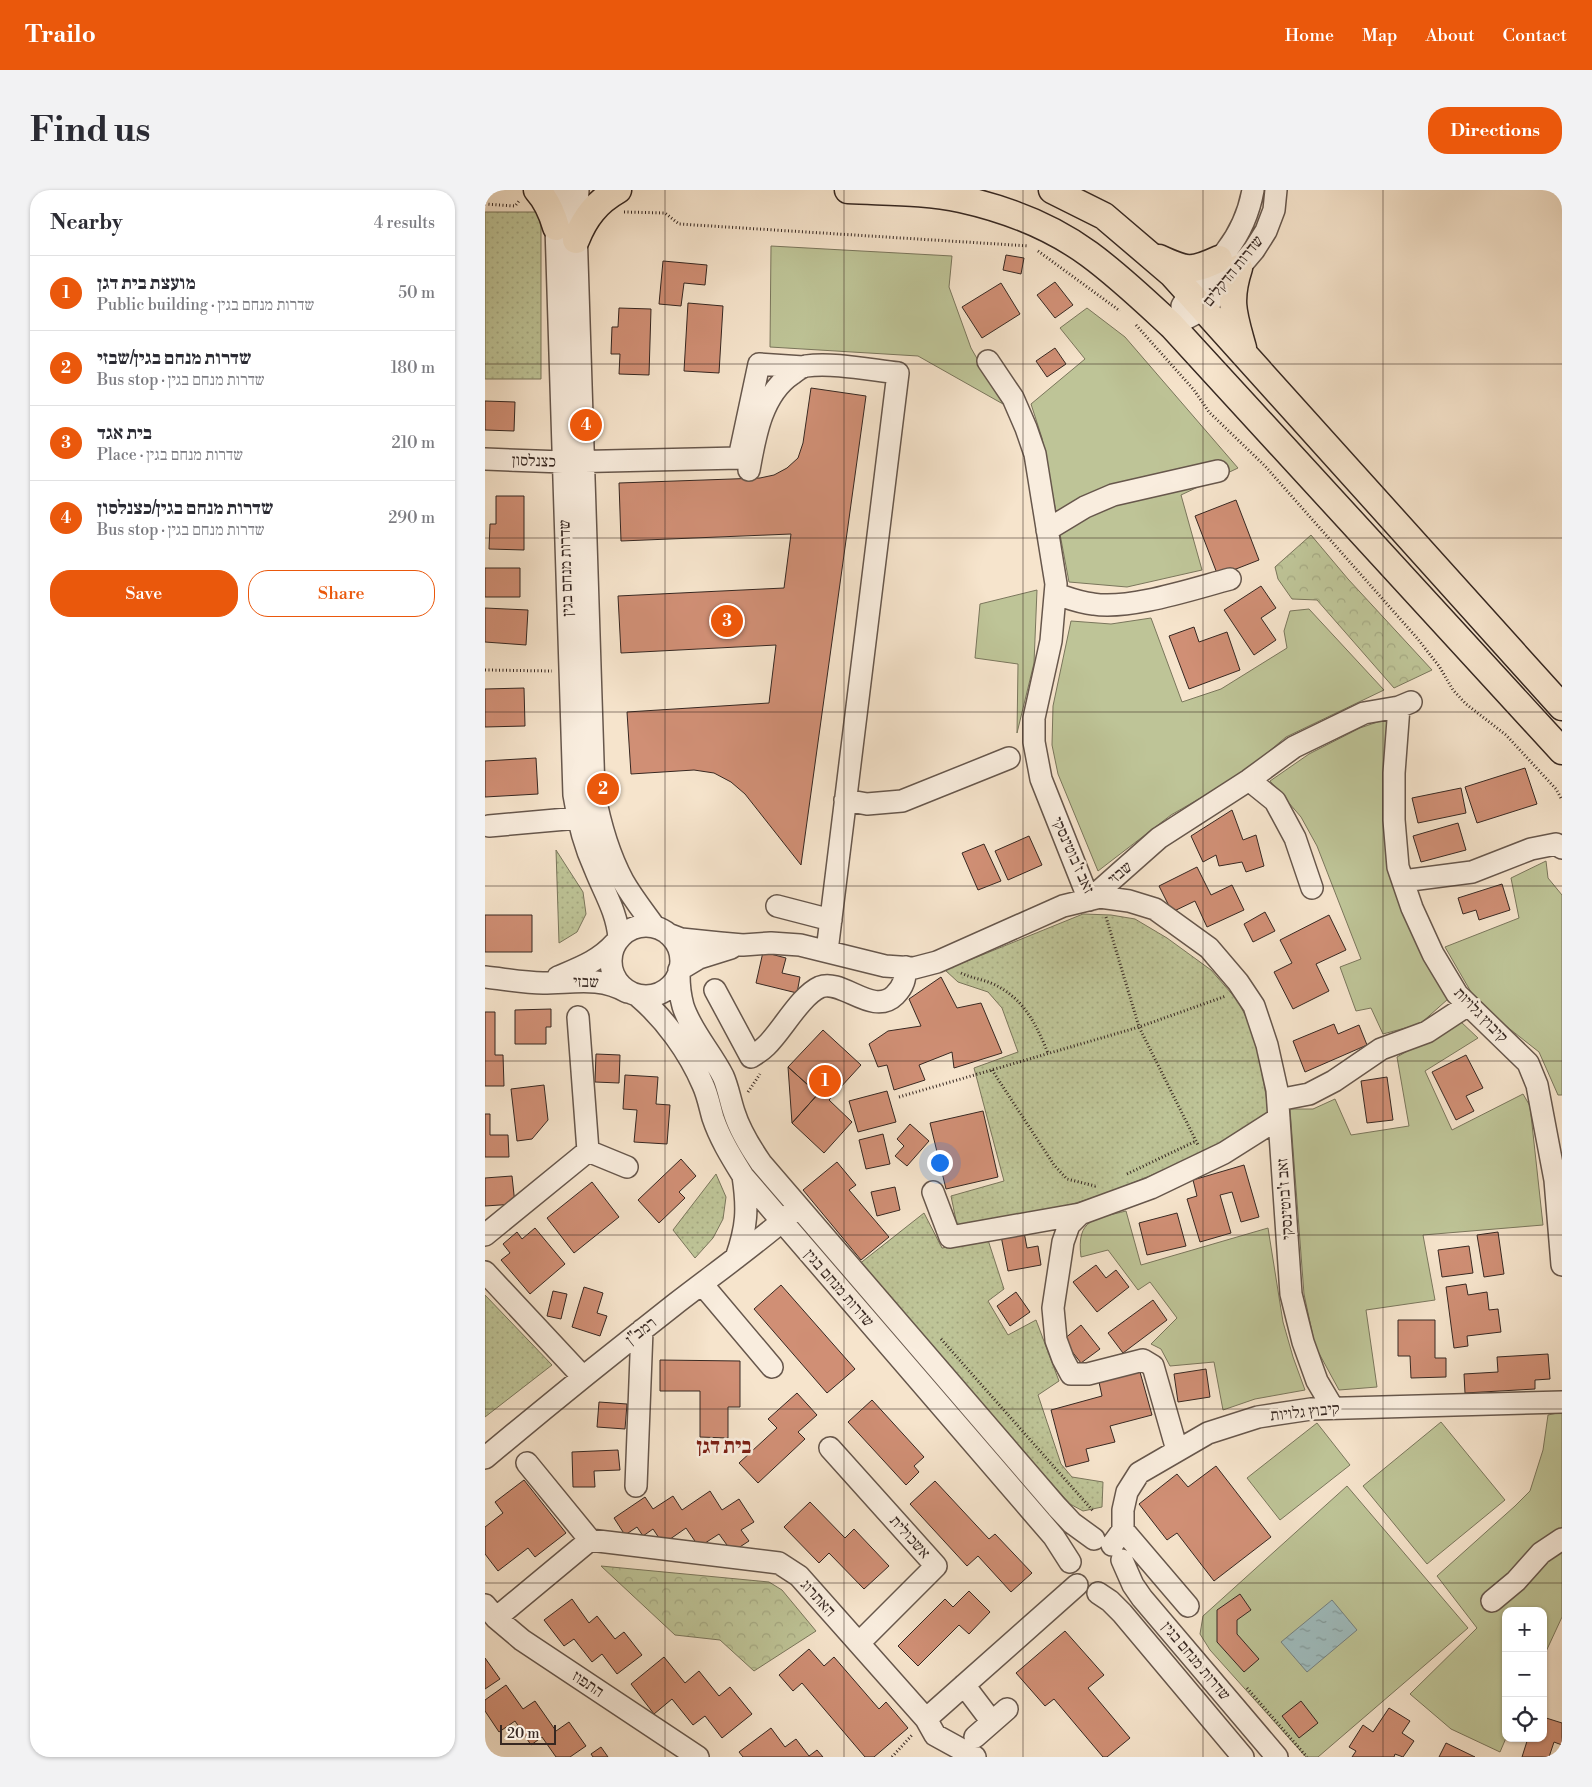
<!DOCTYPE html>
<html lang="en">
<head>
<meta charset="utf-8">
<style>
	:root { --surface:#fff; --page:#f2f2f3; --text:#2b2b33; --muted:#7c7c81; --line:#e1e1e2; --accent:#ea580c }
	body { margin:0; font-family:"Libre Bodoni","Frank Ruhl Libre",serif; background:var(--page); color:var(--text) }
	.controls { position:absolute; right:15px; bottom:15px; display:grid; overflow:hidden; border-radius:10px; box-shadow:0 1px 4px #0004 }
	.controls button { width:45px; height:45px; display:grid; place-items:center; padding:0; border:0; border-bottom:1px solid var(--line); background:var(--surface); color:var(--text); font:25px sans-serif }
	.scale { position:absolute; left:15px; bottom:12px; width:56px; box-sizing:border-box; padding-left:5px; border:2px solid #372822; border-top:0; font-size:14px; line-height:18px; white-space:nowrap; color:#372822; -webkit-text-stroke:4px #f9edde; paint-order:stroke }
	.you { position:absolute; left:454px; top:972px; width:18px; height:18px; margin:-12px; border:4px solid #fff; border-radius:50%; background:#1a73e8; box-shadow:0 0 0 8px #1a73e833 }
	.badge { display:grid; place-items:center; width:32px; height:32px; border-radius:50%; background:var(--accent); color:#fff; font-size:16px; font-weight:700 }
	.pin { position:absolute; translate:-50% -50%; border:2px solid #fff; box-shadow:0 1px 5px #0006 }
	.list { margin:0; padding:0; list-style:none }
	h2 { display:flex; justify-content:space-between; align-items:center; height:65px; margin:0; padding:0 20px; font-size:21px }
	h2 small { font-size:16px; font-weight:400; color:var(--muted) }
	.list li { display:grid; grid-template-columns:32px 1fr auto; gap:15px; align-items:center; box-sizing:border-box; height:75px; padding:0 20px; border-top:1px solid var(--line) }
	.list b { display:block; font-size:19px; white-space:nowrap }
	.list p { margin:0; font-size:16px; white-space:nowrap; color:var(--muted) }
	.list em { font-size:16px; font-style:normal; color:var(--muted) }
	.actions { display:flex; gap:10px; padding:15px 20px }
	.actions a { flex:1; padding:11px 0; border:1px solid var(--accent); border-radius:20px; text-align:center; font-size:18px; color:var(--accent) }
	.actions .main { background:var(--accent); color:#fff }
	.icon { flex:none; width:28px; height:28px; fill:none; stroke:currentColor; stroke-width:2; stroke-linecap:round; stroke-linejoin:round }
	.map { position:relative; flex:none; width:1077px; height:1567px; overflow:hidden; border-radius:20px }
	header { display:flex; align-items:center; gap:30px; box-sizing:border-box; height:70px; padding:0 25px; background:var(--accent); color:#fff }
	header strong { font-size:24px }
	nav { display:flex; gap:28px; margin-inline-start:auto; font-size:18px }
	.intro { display:flex; align-items:center; justify-content:space-between; box-sizing:border-box; height:120px; padding:0 30px }
	h1 { margin:0; font-size:35px }
	.button { padding:12px 22px; border-radius:20px; background:var(--accent); color:#fff; font-size:18px; font-weight:700 }
	main { display:flex; gap:30px; padding:0 30px }
	aside { flex:1; background:var(--surface); border-radius:20px; box-shadow:0 1px 4px #0004 }
	.map>svg:first-child { display:block }
	.grass { fill:#bec497; stroke:#7a765c }
	.forest { fill:url(#forest-crowns); stroke:#7a765c }
	.park { fill:url(#park-dots); stroke:#7a765c }
	.water { fill:url(#water-ripples); stroke:#758180 }
	.building { fill:#d08f75; stroke:#372822 }
	.lines { fill:none; stroke-linecap:round; stroke-linejoin:round }
	.minor-casing { stroke:#67574c; stroke-width:24 }
	.major-casing { stroke:#372822; stroke-width:29 }
	.path { stroke:#372822; stroke-width:3; stroke-dasharray:1 2.5; stroke-linecap:butt }
	.minor { stroke:#f9edde; stroke-width:21 }
	.major { stroke:#f6e4cc; stroke-width:26 }
	.grid { fill:none; stroke:#372822; stroke-width:1; stroke-opacity:0.55 }
	.labels { text-anchor:middle; dominant-baseline:central; stroke-width:5; stroke-linejoin:round; paint-order:stroke }
	.street-label { font-size:16px; fill:#372822; stroke:#f9edde }
	.district-label { font-size:21px; font-weight:bold; fill:#7a1f14; stroke:#f9edde }
</style>
</head>
<body>
<header>
<strong>Trailo</strong>
<nav><a>Home</a><a>Map</a><a>About</a><a>Contact</a></nav>
</header>
<div class="intro"><h1>Find us</h1><a class="button">Directions</a></div>
<main>
<aside>
<h2>Nearby<small>4 results</small></h2>
<ul class="list">
<li><span class="badge">1</span><div><b>מועצת בית דגן</b><p>Public building · שדרות מנחם בגין</p></div><em>50 m</em></li>
<li><span class="badge">2</span><div><b>שדרות מנחם בגין/שבזי</b><p>Bus stop · שדרות מנחם בגין</p></div><em>180 m</em></li>
<li><span class="badge">3</span><div><b>בית אגד</b><p>Place · שדרות מנחם בגין</p></div><em>210 m</em></li>
<li><span class="badge">4</span><div><b>שדרות מנחם בגין/כצנלסון</b><p>Bus stop · שדרות מנחם בגין</p></div><em>290 m</em></li>
</ul>
<div class="actions"><a class="main">Save</a><a>Share</a></div>
</aside>
<div class="map">
<svg width="1077" height="1567" viewBox="0 0 1077 1567">
	<defs>
		<pattern id="forest-crowns" width="20" height="18" patternUnits="userSpaceOnUse" patternTransform="scale(1.25)"><rect width="20" height="18" fill="#bec497"/><path d="M2 6a3 3 0 1 1 6 0M12 15a3 3 0 1 1 6 0" fill="none" stroke="#a4a882"/></pattern>
		<pattern id="park-dots" width="8" height="8" patternUnits="userSpaceOnUse" patternTransform="scale(1.25)"><rect width="8" height="8" fill="#bec497"/><path d="M2 2h.1M6 6h.1" fill="none" stroke="#a4a882" stroke-width="1.8" stroke-linecap="round"/></pattern>
		<pattern id="water-ripples" width="26" height="14" patternUnits="userSpaceOnUse" patternTransform="scale(1.25)"><rect width="26" height="14" fill="#9fbdbf"/><path d="M2 4q2-2 4 0t4 0M15 11q2-2 4 0t4 0" fill="none" stroke="#829a9b"/></pattern>
	</defs>
	<rect width="100%" height="100%" fill="#f6e4cc"/>
	<filter id="stains"><feTurbulence type="fractalNoise" baseFrequency=".004" numOctaves="4"/><feColorMatrix values="0 0 0 0 .2 0 0 0 0 .09 0 0 0 0 .02 0 0 0 .5 -.17"/></filter>
	<radialGradient id="worn" r=".72"><stop offset=".6" stop-color="#630" stop-opacity="0"/><stop offset="1" stop-color="#630" stop-opacity=".3"/></radialGradient>
	<path class="grass" d="M286 56 467 66 464 97 486 158 518 214 433 166 285 157Z
		M602 118 640 147 753 278 696 305 717 380 642 397 584 392 557 248 546 214 600 169 575 138Z
		M552 400 549 473 532 543 533 474 490 468 495 414Z
		M824 419 899 500 801 547 757 584 686 625 613 681 573 584 567 555 568 516 586 431 626 434 666 428 697 512 736 499 802 458 799 441 805 421Z
		M904 528V627L963 809 935 834 898 844 886 818 871 821 855 777 876 769 832 656 816 627 785 591 824 564 875 538Z
		M1061 671 1063 688 1077 705V905H1073L1054 862 1021 836 986 802 960 757 1034 728 1026 688Z
		M975 831 993 848 940 881 967 940 1038 904 1045 916 1058 1035 938 1045 950 1110 881 1120 892 1197 854 1200 830 1156 819 1104 805 919H828L850 909 866 945 924 936 912 867Z
		M641 1021 656 1075 783 1038 798 1132 808 1167 820 1200 770 1209 738 1220 729 1172 685 1176 676 1159 666 1154 692 1128 665 1092 653 1100 623 1060 596 1067C591 1028 610 1029 641 1021Z
		M1077 1222V1427L1058 1468V1421H1021V1548L1015 1562 966 1539 925 1504 992 1438 952 1386 1030 1316 1045 1301 1058 1260 1063 1225Z
		M956 1232 1020 1310 942 1374 878 1296Z
		M832 1233 865 1275 795 1330 762 1288Z
		M862 1296 983 1438 833 1567H821L725 1460 715 1444 718 1426Z"/>
	<path class="forest" d="M826 345 863 389 947 480 909 498 832 410 807 409 793 389 790 377Z
		M116 1376 284 1392 297 1400 331 1441 269 1481 235 1450 190 1445Z"/>
	<path class="park" d="M0 22H56V189H0Z
		M71 660 98 702 101 724 92 742 74 753Z
		M598 724 626 725 650 729 682 748 726 780 753 811 769 843 785 926C722 961 657 993 588 1014 551 1026 511 1032 473 1040L466 1006 519 991 489 878 533 862 517 818 503 802 473 792 460 780Z
		M231 984 241 1007 238 1029 228 1048 210 1068 188 1040Z
		M439 1023 457 1058 503 1050 519 1099 503 1111 523 1145 551 1130 574 1191 553 1205 576 1274 587 1287 618 1292 617 1317 598 1321 585 1314 373 1075Z
		M0 1105 67 1175 0 1227Z"/>
	<path class="water" d="M847 1410 872 1440 822 1482 796 1452Z"/>
	<path class="building" d="M521 65 539 68 536 84 518 80Z
		M178 71 222 75 220 95 199 93 196 116 174 114Z
		M570 92 588 115 570 128 552 105Z
		M516 93 535 124 497 148 477 117Z
		M203 113 238 116 234 183 199 181Z
		M134 118 166 119 164 185 134 184 135 164H126L127 137H133Z
		M570 158 581 174 562 187 551 171Z
		M326 198 381 206 316 675 260 604 246 592 229 583 209 580 146 584 142 522 284 513 291 455 136 463 133 406 299 398 306 344 136 351 134 293 275 288 289 285 302 278 313 268 318 253Z
		M0 211 30 212 29 241 0 240Z
		M11 306H39V360L4 359 5 334H11Z
		M751 310 774 370 733 386 710 326Z
		M0 378H35V407H0Z
		M776 396 791 418 776 428 791 450 769 465 739 420Z
		M0 418 43 420 41 455 0 452Z
		M709 437 714 452 742 442 755 480 704 499 684 446Z
		M39 498 40 536 0 537V499Z
		M51 568 53 604 0 607V571Z
		M1040 578 1052 614 992 633 980 597Z
		M976 598 981 623 933 633 927 608Z
		M747 620 758 650 771 645 779 676 761 682 757 672 734 676 731 665 718 672 706 646Z
		M973 633 981 660 936 672 928 646Z
		M544 646 557 675 523 690 510 661Z
		M499 654 516 691 493 700 477 663Z
		M712 677 726 705 747 695 759 720 722 737 710 711 687 722 674 696Z
		M1017 694 1025 720 994 730 991 720 978 724 973 708Z
		M780 722 790 741 768 752 759 734Z
		M0 725H47V762H0Z
		M844 725 861 760 831 774 844 801 808 819 789 782 807 773 795 750Z
		M278 762 301 768 297 783 315 787 312 803 271 793Z
		M456 787 472 818 496 813 517 863 469 878 467 862 434 875 440 890 409 900 402 875 393 877 384 854 403 841 436 836 424 809Z
		M66 819V837H61V854H30V820Z
		M0 822H10V865H18L19 896H0Z
		M849 834 853 844 874 835 882 855 820 882 808 851Z
		M338 840 376 875 344 910 367 932 339 963 307 933 333 904 303 877Z
		M111 864 135 865 134 893 110 892Z
		M981 865 998 898 981 906 989 921 971 930 947 882Z
		M303 877 333 904 307 933Z
		M140 885 173 887 171 914 185 915 182 954 149 952 152 920 138 919Z
		M902 887 908 930 882 933 876 891Z
		M59 895 63 930 47 949 32 951 26 899Z
		M402 901 411 932 373 942 364 911Z
		M498 921 513 987 461 999 445 933Z
		M0 924H5V945H23L24 967H0Z
		M425 934 444 951 422 976 410 966 419 956 412 949Z
		M398 944 405 974 381 979 374 950Z
		M196 969 211 986 194 1002 200 1008 174 1033 153 1010Z
		M352 972 371 995 364 1000 404 1047 376 1070 318 1000Z
		M759 975 774 1027 756 1032 747 1002 735 1005 746 1043 715 1052 702 1009 712 1006 708 990Z
		M27 986 30 1014 0 1016V988Z
		M107 992 134 1027 89 1063 62 1028Z
		M410 997 415 1020 392 1026 386 1002Z
		M692 1023 701 1056 662 1065 654 1033Z
		M50 1038 80 1074 45 1104 16 1070 25 1063 18 1054 32 1042 37 1049Z
		M539 1042 542 1058 553 1056 556 1075 523 1081 516 1046Z
		M1013 1042 1019 1084 999 1087 992 1045Z
		M984 1056 988 1083 957 1087 953 1060Z
		M611 1075 621 1088 631 1080 644 1097 612 1122 588 1092Z
		M981 1094 983 1105 1002 1102 1004 1120 1013 1119 1016 1142 982 1146 983 1156 969 1158 961 1097Z
		M296 1095 370 1179 342 1203 269 1119Z
		M99 1097 118 1103 112 1123 122 1126 115 1146 87 1137Z
		M68 1101 82 1104 76 1129 62 1126Z
		M531 1102 545 1122 525 1136 512 1116Z
		M668 1110 682 1130 638 1163 623 1143Z
		M913 1130H950V1168H961V1187L926 1188 925 1166H913Z
		M596 1135 615 1159 596 1173 578 1150Z
		M1063 1164 1065 1189 1050 1190V1199L980 1203 979 1184 1013 1182 1012 1167Z
		M175 1170 255 1171V1217H243V1248L215 1247V1201H175Z
		M721 1179 725 1207 693 1212 689 1184Z
		M655 1182 667 1225 625 1236 630 1252 601 1259 604 1271 581 1277 566 1220 617 1206 614 1192Z
		M312 1203 332 1225 313 1242 320 1249 273 1293 254 1273 292 1238 283 1229Z
		M387 1210 439 1267 429 1276 434 1282 421 1295 363 1232Z
		M114 1212 142 1214 140 1239 112 1237Z
		M133 1260 135 1280 109 1281 110 1297H88L87 1262Z
		M731 1276 786 1347 729 1391 692 1343 682 1350 654 1314 692 1284 703 1297Z
		M39 1290 81 1343 50 1367 43 1358 13 1381 0 1364V1337L18 1323 10 1312Z
		M450 1291 504 1349 510 1344 547 1383 526 1402 493 1366 482 1376 425 1314Z
		M225 1301 237 1320 254 1309 269 1332 256 1340 264 1351 247 1362 234 1344 214 1357 201 1338 178 1354 168 1339 158 1346 152 1337 140 1345 129 1328 160 1307 168 1319 188 1306 197 1320Z
		M325 1312 360 1348 369 1339 404 1376 379 1399 344 1363 334 1373 299 1337Z
		M484 1401 505 1422 484 1444 474 1435 433 1476 413 1456 460 1409 468 1417Z
		M755 1404 766 1420 752 1430V1444L774 1469 759 1482 732 1452V1420Z
		M87 1409 104 1433 112 1426 130 1449 139 1442 157 1465 132 1484 117 1464 107 1472 89 1449 79 1456 59 1430Z
		M580 1441 619 1485 603 1498 645 1548 622 1567H618L569 1509 560 1516 531 1483Z
		M324 1459 339 1476 349 1467 394 1519 401 1512 423 1538 389 1567H380L317 1493 308 1501 294 1485Z
		M179 1467 200 1493 214 1481 234 1506 245 1497 267 1524 237 1548 220 1526 208 1535 187 1509 169 1524 146 1494Z
		M0 1468 15 1489 0 1499Z
		M21 1495 38 1519 50 1511 71 1541 84 1532 101 1556 85 1567H71L57 1547 46 1555 30 1531 14 1542 0 1521V1510Z
		M816 1511 833 1533 814 1548 797 1526Z
		M904 1518 925 1531 917 1543 929 1551 918 1567 910 1564 909 1567H867L871 1561 864 1557 878 1535 888 1542Z
		M1058 1527 1077 1533V1555L1069 1552 1064 1567H1037L1043 1548H1058Z
		M286 1538 300 1557 311 1549 324 1566 332 1560 338 1567H258L254 1562Z
		M961 1553 990 1567H954Z
		M116 1557 123 1567H108L106 1564Z"/>
	<g class="lines">
		<defs>
			<path id="minor" d="M73 0 71 37 89 605C93 631 99 655 110 679 119 702 132 722 134 748
				M93 0 91 38 109 602C115 634 123 663 138 691 147 707 159 722 169 736
				M697 116C709 95 727 80 741 61 755 43 764 22 768 0
				M687 136 719 119 769 60 781 41 789 20 791 0
				M503 171 528 208 541 238 550 264 571 394 566 451 549 528V552L556 589 604 710
				M0 269 78 272 254 268 274 174 318 177
				M264 280C270 246 277 204 307 184 311 181 316 177 321 176 347 172 386 180 413 183L342 761
				M562 340 600 317 628 305 733 281
				M571 404C583 408 596 413 608 414 645 420 707 399 745 389
				M914 517 909 583V630L913 677 927 718 948 764 972 804 1043 873 1052 895 1070 990 1077 1075
				M764 590 790 611 810 648 827 698
				M360 610 382 614 417 611 524 568
				M4 636 93 628
				M918 691 987 682 1046 659 1071 654 1077 658
				M604 710 674 648 764 590 809 557 879 523 914 517 926 512
				M292 716 346 730
				M126 771a35 35 0 1 1 70 0a35 35 0 1 1-70 0Z
				M183 744 196 749 235 753 258 755 286 753 315 755 400 776 429 778 452 772 578 716 615 707 644 711 670 719 724 758 753 792 769 816 782 855 792 900 806 1104 818 1152 832 1191 848 1218
				M194 780 214 768 246 758
				M194 785C194 796 195 805 198 816 206 841 226 862 238 886 243 897 245 910 249 922 255 941 265 957 276 973L572 1317 587 1333 609 1349
				M0 787C19 789 39 793 58 793 88 793 115 786 142 802
				M73 787C94 778 114 771 130 753
				M230 800 266 867C271 864 277 860 281 856 297 841 315 806 335 797 357 788 388 827 410 805 419 796 420 789 421 777
				M153 806C180 829 204 862 218 895 223 906 225 918 228 928 235 949 247 968 258 986L569 1347 585 1372
				M793 910 824 904 849 891 896 859 942 842 983 815
				M103 961 142 977
				M448 1002 465 1047 595 1024
				M0 1045 103 961 93 827
				M251 1068C262 1037 263 1019 258 986
				M0 1082 98 1187
				M217 1094 287 1177
				M345 1258 451 1376 374 1453
				M692 1260 668 1176 658 1170 603 1184H586L578 1169 571 1150 568 1118 578 1052 584 1035 595 1024 666 998 739 963 794 928
				M0 1268C62 1216 125 1165 189 1115 229 1084 270 1055 308 1022
				M42 1273 105 1350
				M151 1296 157 1140
				M638 1340 703 1416
				M627 1355 638 1340V1320L642 1302 654 1283 723 1243 773 1227 826 1219 1077 1212
				M637 1370 648 1395 657 1408 792 1567
				M613 1403 625 1411 637 1423 758 1567
				M1007 1411 1031 1391 1056 1363 1077 1349
				M0 1415 11 1428 37 1450 213 1567
				M11 1428 105 1350 294 1373 314 1386 441 1529 592 1395
				M479 1495 507 1532
				M441 1529 450 1545 490 1567
				M490 1547 522 1519"/>
			<path id="major" d="M52 0C62 11 67 23 71 37
				M363 0C400 2 440 1 476 9 521 19 567 37 604 64 634 86 660 111 687 136L1077 561
				M567 0 619 26 687 84 1077 517
				M91 50C100 27 112 12 133 0
				M674 68C702 81 706 82 734 69
				M754 78C743 112 749 125 758 158"/>
		</defs>
		<use href="#minor" class="minor-casing"/>
		<use href="#major" class="major-casing"/>
		<path class="path" d="M0 14 30 16 34 11
			M139 22 180 23 194 34 544 56
			M553 61 635 121
			M651 135 709 200 724 222 780 276 932 448 954 476 968 500 981 514 1021 545 1071 599 1077 610
			M0 480 67 481
			M621 727 654 837 713 955
			M476 783C486 788 496 789 506 793 538 807 550 832 563 863
			M507 880 569 975 582 989 610 996 613 995
			M263 902 275 884
			M414 907 654 837 741 806
			M642 984 711 951
			M456 1149 609 1322
			M762 1498 822 1567
			M407 1567 427 1545"/>
		<use href="#minor" class="minor"/>
		<use href="#major" class="major"/>
	</g>
	<path class="grid" d="M180 0V1567M359 0V1567M538 0V1567M718 0V1567M898 0V1567M0 174H1077M0 348H1077M0 522H1077M0 696H1077M0 871H1077M0 1045H1077M0 1219H1077M0 1393H1077"/>
	<g class="labels">
		<g class="street-label">
			<text transform="translate(748 81) rotate(-51)">שדרות הדקלים</text>
			<text transform="translate(49 271) rotate(2)">כצנלסון</text>
			<text transform="translate(81 378) rotate(-92)">שדרות מנחם בגין</text>
			<text transform="translate(588 665) rotate(66)">זאב ז'בוטינסקי</text>
			<text transform="translate(635 683) rotate(-41)">שבזי</text>
			<text transform="translate(101 792) rotate(2)">שבזי</text>
			<text transform="translate(996 825) rotate(46)">קיבוץ גלויות</text>
			<text transform="translate(800 1009) rotate(-94)">זאב ז'בוטינסקי</text>
			<text transform="translate(354 1098) rotate(49)">שדרות מנחם בגין</text>
			<text transform="translate(156 1141) rotate(-38)">רמב"ן</text>
			<text transform="translate(820 1222) rotate(-6)">קיבוץ גלויות</text>
			<text transform="translate(425 1347) rotate(48)">אשכולית</text>
			<text transform="translate(333 1408) rotate(48)">האתרוג</text>
			<text transform="translate(711 1471) rotate(50)">שדרות מנחם בגין</text>
			<text transform="translate(103 1494) rotate(34)">התפוז</text>
		</g>
		<g class="district-label">
			<text x="239" y="1257">בית דגן</text>
		</g>
	</g>
	<rect width="100%" height="100%" filter="url(#stains)"/>
	<rect width="100%" height="100%" fill="url(#worn)"/>
</svg>
<div class="controls">
<button>+</button>
<button>−</button>
<button><svg class="icon" aria-label="locate" viewBox="0 0 24 24"><circle cx="12" cy="12" r="6"/><path d="M12 2v4M12 18v4M2 12h4M18 12h4"/></svg></button>
</div>
<div class="scale">20 m</div>
<div class="you"></div>
<div class="pin badge" style="left:340px;top:891px">1</div>
<div class="pin badge" style="left:118px;top:599px">2</div>
<div class="pin badge" style="left:242px;top:431px">3</div>
<div class="pin badge" style="left:101px;top:235px">4</div>
</div>
</main>
</body>
</html>
